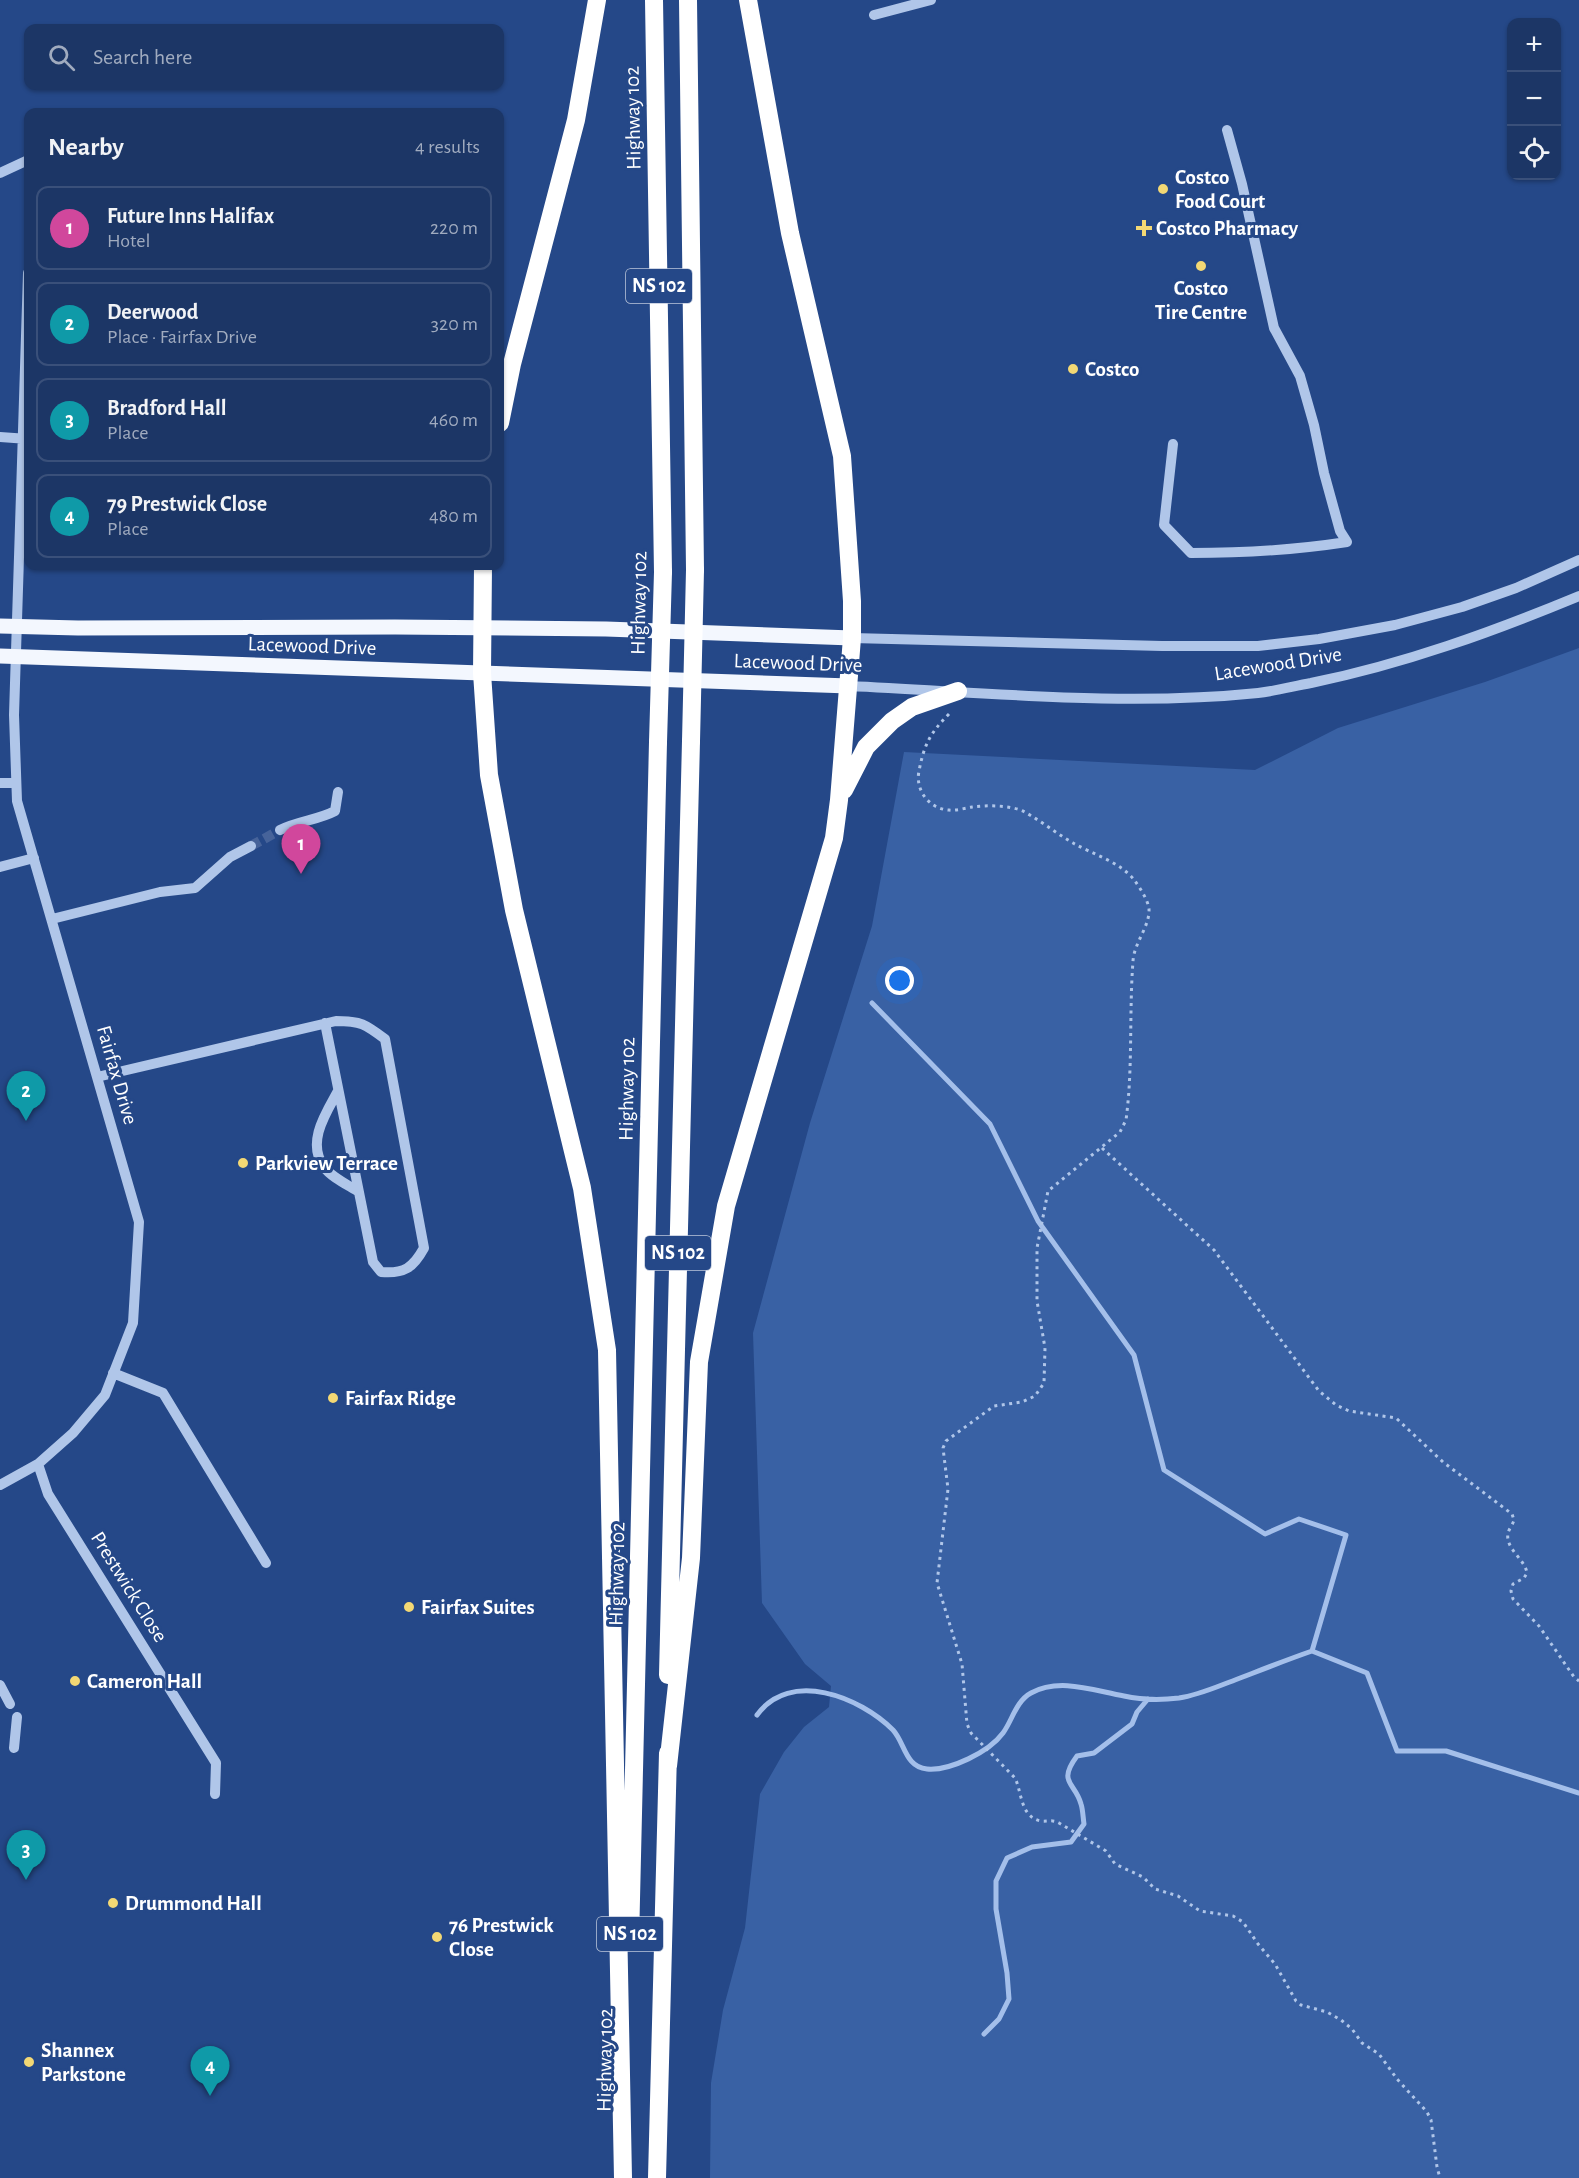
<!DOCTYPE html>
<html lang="en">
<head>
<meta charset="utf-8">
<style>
	:root { --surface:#1c3666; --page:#253e6c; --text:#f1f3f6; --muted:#a0abbf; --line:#3a507a; --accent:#8abfa5 }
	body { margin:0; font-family:"Alegreya Sans",sans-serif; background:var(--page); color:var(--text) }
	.controls { position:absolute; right:18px; top:18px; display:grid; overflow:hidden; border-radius:12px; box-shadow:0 2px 4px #0004 }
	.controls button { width:54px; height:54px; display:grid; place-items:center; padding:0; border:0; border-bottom:2px solid var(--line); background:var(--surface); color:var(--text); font:30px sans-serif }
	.you { position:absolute; left:900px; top:981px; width:21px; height:21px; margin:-15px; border:4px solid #fff; border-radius:50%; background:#1a73e8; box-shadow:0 0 0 9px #1a73e833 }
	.badge { display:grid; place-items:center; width:39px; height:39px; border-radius:50%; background:var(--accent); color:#fff; font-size:20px; font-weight:700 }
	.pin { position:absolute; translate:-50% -50px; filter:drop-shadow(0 2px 3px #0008) }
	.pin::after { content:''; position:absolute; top:32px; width:21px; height:18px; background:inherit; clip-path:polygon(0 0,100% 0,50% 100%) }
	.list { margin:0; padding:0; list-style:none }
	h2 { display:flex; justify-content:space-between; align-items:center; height:78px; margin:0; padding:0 24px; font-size:26px }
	h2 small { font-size:20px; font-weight:400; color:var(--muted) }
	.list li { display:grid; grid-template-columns:39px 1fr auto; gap:18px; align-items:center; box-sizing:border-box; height:84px; margin:0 12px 12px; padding:0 12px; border:2px solid var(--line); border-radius:12px }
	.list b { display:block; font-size:22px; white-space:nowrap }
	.list p { margin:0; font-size:20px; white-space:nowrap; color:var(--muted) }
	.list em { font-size:20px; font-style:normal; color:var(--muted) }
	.icon { flex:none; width:33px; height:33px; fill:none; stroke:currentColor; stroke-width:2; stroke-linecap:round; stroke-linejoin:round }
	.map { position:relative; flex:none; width:1579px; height:2178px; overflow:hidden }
	.search { position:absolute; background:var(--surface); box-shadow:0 2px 4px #0004; left:24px; top:24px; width:480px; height:66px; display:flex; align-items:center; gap:15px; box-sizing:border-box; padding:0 21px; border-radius:12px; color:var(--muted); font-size:22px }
	.panel { position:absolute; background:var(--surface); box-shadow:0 2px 4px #0004; left:24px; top:108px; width:480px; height:462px; border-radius:12px }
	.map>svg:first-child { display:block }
	.green { fill:#3961a4 }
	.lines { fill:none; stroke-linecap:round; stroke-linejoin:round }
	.stream { stroke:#a4bfea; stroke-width:5 }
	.minor-tunnel { stroke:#46639a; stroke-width:10; stroke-dasharray:10 5; stroke-linecap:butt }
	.path { stroke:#b0c6e9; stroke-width:3; stroke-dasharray:3 4.5; stroke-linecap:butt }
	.minor { stroke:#b0c6e9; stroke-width:10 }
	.major { stroke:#f3f7fe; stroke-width:15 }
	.highway { stroke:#fff; stroke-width:18 }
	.highway-bridge { stroke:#fff; stroke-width:18 }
	.poi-dot { fill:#f3d874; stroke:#254888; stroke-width:2 }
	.labels { text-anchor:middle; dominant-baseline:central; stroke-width:6; stroke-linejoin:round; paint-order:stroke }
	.shield { fill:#254888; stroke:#bec8db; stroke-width:1.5 }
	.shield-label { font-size:20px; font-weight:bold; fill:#fff }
	.street-label { font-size:21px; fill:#fff; stroke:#254888 }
	.poi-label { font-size:21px; font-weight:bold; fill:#fff; stroke:#254888; text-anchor:start }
</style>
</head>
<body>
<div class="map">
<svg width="1579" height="2178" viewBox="0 0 1579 2178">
	<rect width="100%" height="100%" fill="#254888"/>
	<path class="green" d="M1579 648V2178H710L711 2083 723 2010 745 1928 760 1794 784 1752 804 1727 829 1707 831 1686 805 1664 762 1603 753 1333 810 1123 872 926 904 752 1255 770 1338 728 1485 682Z"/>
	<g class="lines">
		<path class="stream" d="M872 1003 990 1124 1038 1221 1134 1355 1164 1470 1265 1534 1299 1519 1346 1535 1312 1651 1367 1673 1397 1751H1446L1579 1793
			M757 1715C790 1669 860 1697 893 1730 905 1743 905 1767 927 1769 950 1771 989 1752 1003 1733 1012 1721 1016 1701 1031 1693 1060 1677 1095 1691 1124 1696 1142 1700 1162 1700 1179 1698 1199 1695 1216 1687 1235 1680 1261 1670 1286 1660 1312 1651
			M984 2034 999 2019 1009 1999 1007 1973 996 1909V1881L1007 1858 1032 1847 1071 1842 1084 1824C1083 1818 1083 1810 1081 1804 1075 1782 1057 1783 1077 1756L1094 1753 1132 1724 1137 1712 1148 1699"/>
		<path class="minor-tunnel" d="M251 846 280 830"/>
		<path class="path" d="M949 714C930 733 924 745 919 771 915 790 929 809 949 810 956 811 965 808 972 807 988 805 1008 805 1023 811 1041 821 1056 833 1073 843 1092 854 1121 862 1135 881 1140 888 1148 900 1149 909 1150 926 1134 943 1133 961 1129 1014 1133 1068 1126 1120L1120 1132 1048 1191 1037 1248V1301L1045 1348 1044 1383 1035 1396 1022 1402 994 1406 946 1441 943 1448 948 1489 937 1583 962 1664 967 1724 971 1733 1015 1778C1022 1792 1020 1817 1041 1821 1047 1822 1052 1819 1059 1823L1106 1851 1115 1864 1143 1877 1155 1889 1178 1896 1200 1911 1233 1916 1243 1922 1258 1944 1275 1964 1296 2001 1301 2005 1327 2012 1341 2020 1352 2029 1362 2043 1379 2054 1397 2079 1427 2112 1431 2120 1437 2167 1440 2178
			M1102 1148 1214 1250 1319 1391 1336 1405 1349 1411 1396 1418 1443 1462 1512 1514 1514 1520C1513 1524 1509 1529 1508 1533 1505 1549 1525 1559 1527 1573L1524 1578 1513 1584 1511 1591 1513 1599 1539 1626 1574 1677 1579 1681"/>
		<path class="minor" d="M874 15 931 0
			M0 173 28 160
			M0 437 28 439
			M1173 444 1164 525 1191 553C1243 553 1295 550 1347 542L1340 531 1324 473 1314 425 1300 376 1274 328 1242 184 1227 130
			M852 638 1162 646H1258L1319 639 1395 625 1462 607 1516 588 1579 560
			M849 686C984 692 1123 707 1258 693 1276 691 1294 686 1311 683 1404 664 1492 632 1579 596
			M0 783H15
			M280 830C298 821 318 820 335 811L338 792
			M0 867 34 858
			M52 919 160 892 195 888 230 857 251 846
			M97 1077 336 1021C361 1021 365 1024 385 1039L424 1248C413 1268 404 1274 381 1272L373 1262 325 1023
			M338 1091C326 1113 306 1142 324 1167 331 1177 348 1185 359 1192
			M113 1373 163 1393 266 1563
			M38 1464 48 1494 216 1763 215 1794
			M0 1485 38 1464 73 1433 105 1395 133 1323 139 1222 17 801 14 715 28 273
			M0 1685 10 1704
			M14 1748 17 1717"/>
		<path class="major" d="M0 626 78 628 395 627 606 629 852 638
			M0 656 849 686"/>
		<path class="highway" d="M654 0 663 572
			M688 0 695 570
			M500 423 512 364 576 120 597 0
			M483 566 482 673 489 775 514 910 582 1188 607 1350 623 2178
			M844 790 866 747 892 721 912 707 958 691
			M668 1675 691 741
			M668 1766 691 1558 699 1362 726 1206 834 838 839 800 852 638V601L842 456 790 233 748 0
			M630 1942 658 742
			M657 2178 668 1753"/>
		<path class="highway-bridge" d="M691 741 695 570
			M658 742 663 572"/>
	</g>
	<g class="poi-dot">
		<circle cx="1163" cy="189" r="6"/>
		<path d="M1141 219h6v6h6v6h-6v6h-6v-6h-6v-6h6z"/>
		<circle cx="1201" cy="266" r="6"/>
		<circle cx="1073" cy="369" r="6"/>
		<circle cx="243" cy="1163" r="6"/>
		<circle cx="333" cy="1398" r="6"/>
		<circle cx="409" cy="1607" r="6"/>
		<circle cx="75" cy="1681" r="6"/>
		<circle cx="113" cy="1903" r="6"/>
		<circle cx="437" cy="1937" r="6"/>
		<circle cx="29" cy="2062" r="6"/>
	</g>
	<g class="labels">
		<g class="shield">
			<rect x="626" y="269" width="66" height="34" rx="4.5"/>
			<rect x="645" y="1236" width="66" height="34" rx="4.5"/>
			<rect x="597" y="1917" width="66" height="34" rx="4.5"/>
		</g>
		<g class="shield-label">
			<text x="659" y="286">NS 102</text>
			<text x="678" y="1253">NS 102</text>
			<text x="630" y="1934">NS 102</text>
		</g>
		<g class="street-label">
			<text transform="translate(633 118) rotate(-91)">Highway 102</text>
			<text transform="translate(639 603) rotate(-89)">Highway 102</text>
			<text transform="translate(312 646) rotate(2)">Lacewood Drive</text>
			<text transform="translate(798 663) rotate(2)">Lacewood Drive</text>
			<text transform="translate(1278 664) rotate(-9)">Lacewood Drive</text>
			<text transform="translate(117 1075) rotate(74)">Fairfax Drive</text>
			<text transform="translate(627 1089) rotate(-89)">Highway 102</text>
			<text transform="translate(617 1574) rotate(-89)">Highway 102</text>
			<text transform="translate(129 1587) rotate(58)">Prestwick Close</text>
			<text transform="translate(605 2060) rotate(-89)">Highway 102</text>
		</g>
		<g class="poi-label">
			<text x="1175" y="177">Costco<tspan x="1175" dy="24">Food Court</tspan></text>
			<text x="1156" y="228">Costco Pharmacy</text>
			<text x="1201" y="288" text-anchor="middle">Costco<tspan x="1201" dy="24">Tire Centre</tspan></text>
			<text x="1085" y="369">Costco</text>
			<text x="255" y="1163">Parkview Terrace</text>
			<text x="345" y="1398">Fairfax Ridge</text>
			<text x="421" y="1607">Fairfax Suites</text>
			<text x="87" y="1681">Cameron Hall</text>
			<text x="125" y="1903">Drummond Hall</text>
			<text x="449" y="1925">76 Prestwick<tspan x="449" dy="24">Close</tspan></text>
			<text x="41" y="2050">Shannex<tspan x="41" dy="24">Parkstone</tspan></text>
		</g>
	</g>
</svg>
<div class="controls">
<button>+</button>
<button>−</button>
<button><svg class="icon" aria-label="locate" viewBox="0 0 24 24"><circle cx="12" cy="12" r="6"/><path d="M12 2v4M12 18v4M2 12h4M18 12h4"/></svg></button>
</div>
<div class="you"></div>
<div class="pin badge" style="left:301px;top:874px;background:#d1479c">1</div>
<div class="pin badge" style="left:26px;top:1121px;background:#0f9aa8">2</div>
<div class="pin badge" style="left:26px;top:1880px;background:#0f9aa8">3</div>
<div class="pin badge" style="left:210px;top:2096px;background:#0f9aa8">4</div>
<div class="search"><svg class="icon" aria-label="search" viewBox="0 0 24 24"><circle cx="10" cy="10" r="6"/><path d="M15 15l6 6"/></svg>Search here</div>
<section class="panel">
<h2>Nearby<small>4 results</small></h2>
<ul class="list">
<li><span class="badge" style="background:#d1479c">1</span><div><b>Future Inns Halifax</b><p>Hotel</p></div><em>220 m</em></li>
<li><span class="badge" style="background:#0f9aa8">2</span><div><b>Deerwood</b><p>Place · Fairfax Drive</p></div><em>320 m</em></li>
<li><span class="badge" style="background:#0f9aa8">3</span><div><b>Bradford Hall</b><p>Place</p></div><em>460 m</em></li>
<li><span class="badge" style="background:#0f9aa8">4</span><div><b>79 Prestwick Close</b><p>Place</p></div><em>480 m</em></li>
</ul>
</section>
</div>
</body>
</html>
